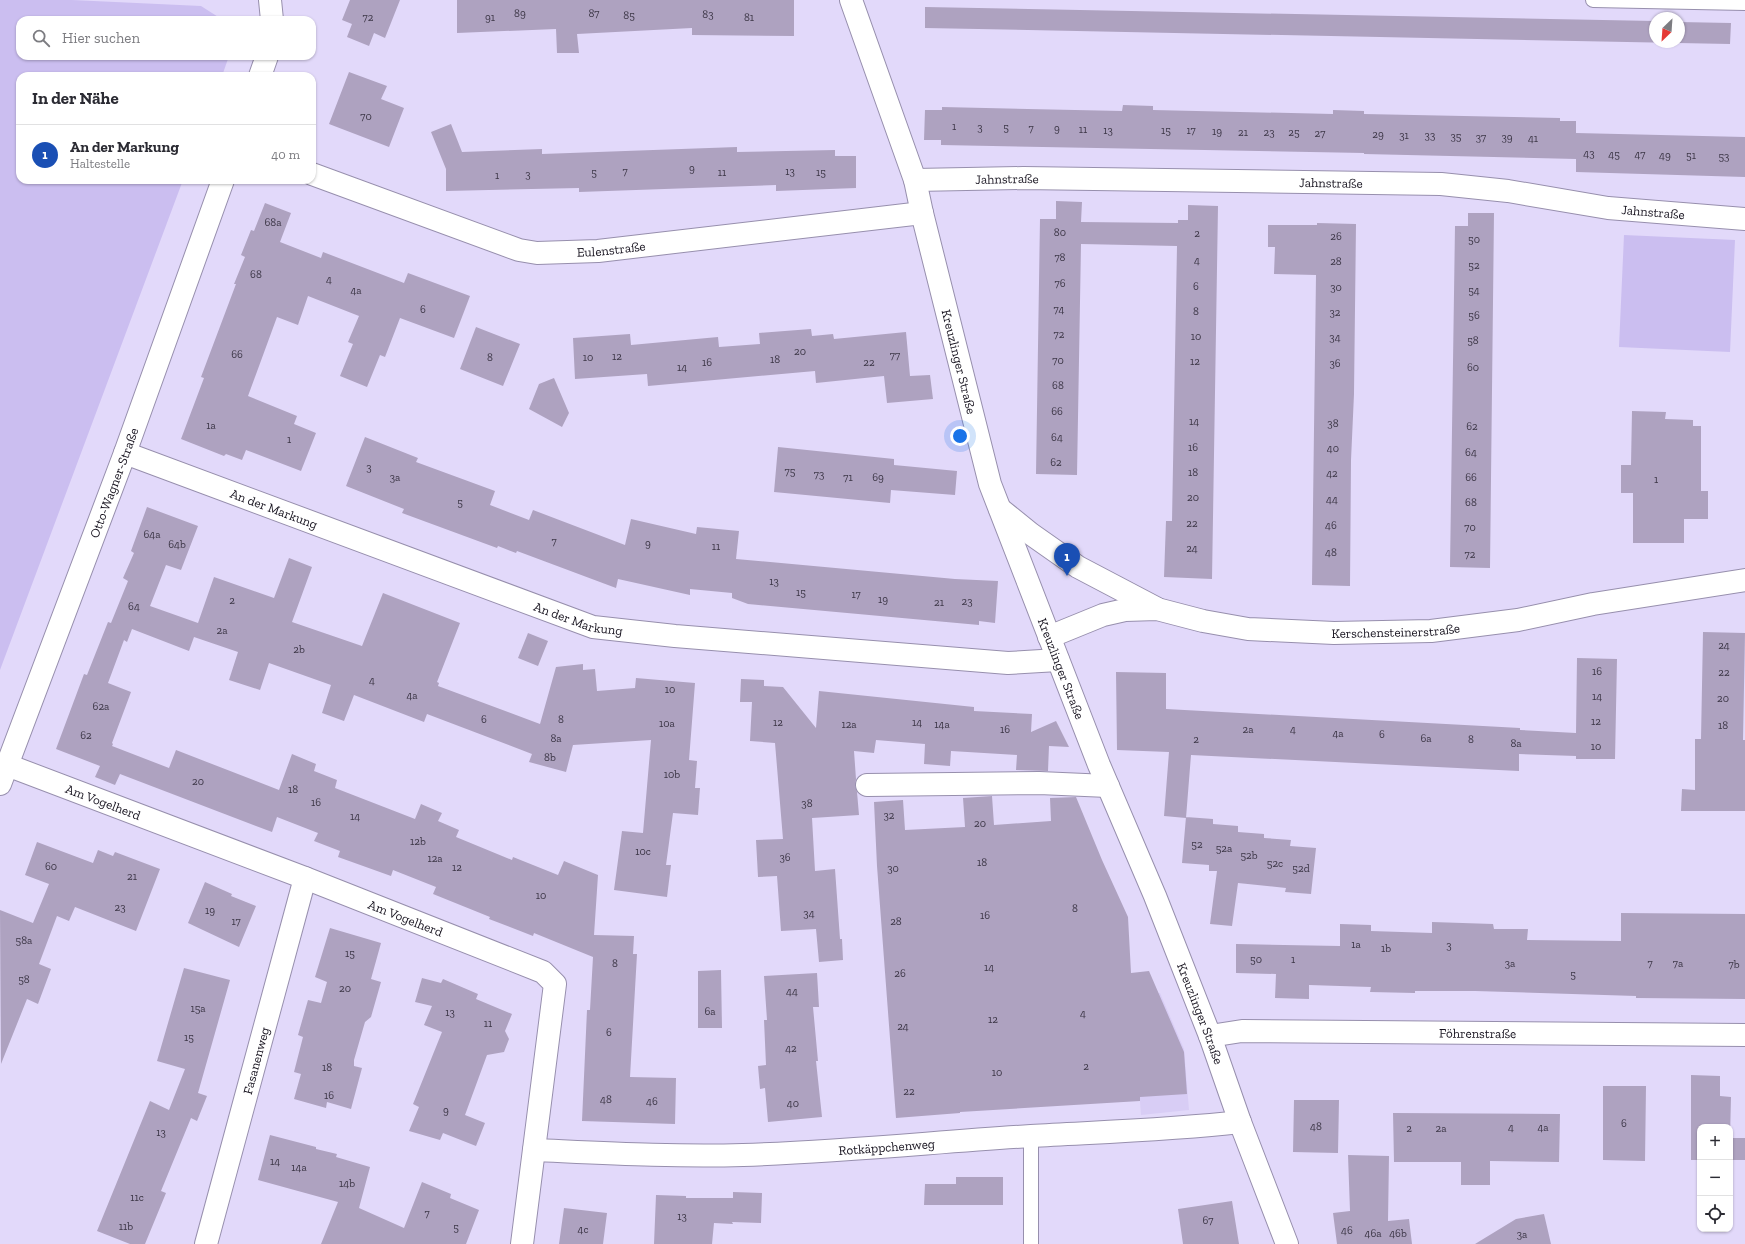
<!DOCTYPE html>
<html lang="de">
<head>
<meta charset="utf-8">
<style>
	:root { --surface:#fff; --page:#f2f2f3; --text:#2b2b33; --muted:#7c7c81; --line:#e1e1e2; --accent:#d93025 }
	body { margin:0; font-family:"Zilla Slab",serif; background:var(--page); color:var(--text) }
	.controls { position:absolute; right:12px; bottom:12px; display:grid; overflow:hidden; border-radius:8px; box-shadow:0 1px 3px #0004 }
	.controls button { width:36px; height:36px; display:grid; place-items:center; padding:0; border:0; border-bottom:1px solid var(--line); background:var(--surface); color:var(--text); font:20px sans-serif }
	.compass { position:absolute; left:1649px; top:12px; width:36px; height:36px; border-radius:50%; background:var(--surface); box-shadow:0 1px 3px #0004; rotate:205deg }
	.you { position:absolute; left:960px; top:436px; width:14px; height:14px; margin:-10px; border:3px solid #fff; border-radius:50%; background:#1a73e8; box-shadow:0 0 0 6px #1a73e833 }
	.badge { display:grid; place-items:center; width:26px; height:26px; border-radius:50%; background:var(--accent); color:#fff; font-size:13px; font-weight:700 }
	.pin { position:absolute; translate:-50% -33px; filter:drop-shadow(0 1px 2px #0008) }
	.pin::after { content:''; position:absolute; top:21px; width:14px; height:12px; background:inherit; clip-path:polygon(0 0,100% 0,50% 100%) }
	.list { margin:0; padding:0; list-style:none }
	h2 { display:flex; justify-content:space-between; align-items:center; height:52px; margin:0; padding:0 16px; font-size:17px }
	h2 small { font-size:13px; font-weight:400; color:var(--muted) }
	.list li { display:grid; grid-template-columns:26px 1fr auto; gap:12px; align-items:center; box-sizing:border-box; height:60px; padding:0 16px; border-top:1px solid var(--line) }
	.list b { display:block; font-size:15px; white-space:nowrap }
	.list p { margin:0; font-size:13px; white-space:nowrap; color:var(--muted) }
	.list em { font-size:13px; font-style:normal; color:var(--muted) }
	.icon { flex:none; width:22px; height:22px; fill:none; stroke:currentColor; stroke-width:2; stroke-linecap:round; stroke-linejoin:round }
	.map { position:relative; flex:none; width:1745px; height:1244px; overflow:hidden }
	.search { position:absolute; background:var(--surface); box-shadow:0 1px 3px #0004; left:16px; top:16px; width:300px; height:44px; display:flex; align-items:center; gap:10px; box-sizing:border-box; padding:0 14px; border-radius:12px; color:var(--muted); font-size:15px }
	.panel { position:absolute; background:var(--surface); box-shadow:0 1px 3px #0004; left:16px; top:72px; width:300px; height:112px; border-radius:12px }
	.map>svg:first-child { display:block }
	.built { fill:#d8cdf5 }
	.green { fill:#cbbef0 }
	.building { fill:#aea2c0 }
	.lines { fill:none; stroke-linecap:round; stroke-linejoin:round }
	.service-casing { stroke:#978fad; stroke-width:16 }
	.minor-casing { stroke:#978fad; stroke-width:24 }
	.tertiary-casing { stroke:#978fad; stroke-width:24 }
	.service { stroke:#fff; stroke-width:14 }
	.minor { stroke:#fff; stroke-width:22 }
	.tertiary { stroke:#fff; stroke-width:22 }
	.labels { text-anchor:middle; dominant-baseline:central; stroke-width:3; stroke-linejoin:round; paint-order:stroke }
	.number-label { font-size:11px; fill:#3d3747 }
	.street-label { font-size:13px; fill:#17131f; stroke:#ede8fd }
</style>
</head>
<body>
<div class="map">
<svg width="1745" height="1244" viewBox="0 0 1745 1244">
	<rect width="100%" height="100%" fill="#e2d9fa"/>
	<path class="built" d="M1160 993 1184 1049 1189 1110 1141 1115 1132 995Z"/>
	<path class="green" d="M0 0H72L201 6 223 20H20V56H229L222 76H20V180H183L0 670Z
		M1624 235 1735 240 1730 352 1619 347Z"/>
	<path class="building" d="M350 0H400L385 38 374 33 369 46 347 37 352 24 342 20Z
		M457 0H794V36L692 35V28L577 34 579 53H557L556 29 457 33Z
		M925 7 1655 21V42H1679V22L1731 23 1730 44 925 28Z
		M349 72 387 86 381 99 404 108 389 147 329 124Z
		M1123 105 1153 106V110L1333 114V110L1364 111V114L1560 118V121H1576V133L1745 137V177L1576 172V159L1364 154V153L941 145V140H924L925 110H942V107L1122 111Z
		M451 124 462 152 542 149V154L737 147V152L835 150V156H856V188L776 191V185L579 192V188L446 191V169L431 132Z
		M1056 201 1082 202 1081 222 1178 223V220H1188V205L1218 206 1212 579 1164 577 1166 521H1172L1177 246 1081 244 1077 475 1036 474 1040 219H1056Z
		M265 203 291 213 280 242 321 258 323 252 404 283 408 273 470 296 454 338 400 318 385 357 380 355 367 387 340 376 353 344 348 342 359 316 308 296 298 325 277 317 248 396 297 416 294 424 316 433 301 471 246 450 242 460 226 454 224 456 181 439 204 378 201 377 236 284H234L245 257 241 255 251 230 254 231Z
		M1468 213H1494L1490 568 1450 567 1455 226H1468Z
		M1317 223 1356 224 1354 394 1351 460 1350 586 1312 585 1316 275 1274 274 1275 247H1268V225H1317Z
		M476 327 520 344 503 386 460 369Z
		M811 329 812 336 833 334 834 339 906 332 910 376 930 375 933 399 887 403 884 376 816 383 815 371 648 386 647 374 575 379 573 338 630 334 631 345 718 337 719 347 760 344 759 333Z
		M554 378 569 413 562 427 529 409 539 384Z
		M1632 411 1666 412 1665 419 1693 420V426H1701V491H1708V519H1684V543H1633V493H1621V465H1631Z
		M365 437 418 458 416 462 495 491 490 505 529 520 533 510 625 545 631 519 696 534 697 527 739 531 736 559 955 579 998 581 995 623 979 621V625L748 604 732 598V593L690 589V595L618 579 616 588 517 551 516 553 498 546 497 548 402 513 404 509 346 486Z
		M778 447 894 459V465L957 471 955 495 891 490 890 503 774 492Z
		M147 507 198 526 181 570 166 565 150 606 198 623 214 577 274 598 289 558 312 567 292 622 362 646 383 593 460 623 437 682 439 683 438 686 540 724 556 667 583 664V670L595 669 597 691 635 688 636 678 695 683 689 760 697 761 695 788H700L698 815 673 813 666 865H671L667 897 614 890 622 831 643 833 651 740 573 745 566 772 529 762 532 754 427 714 424 722 354 695 344 721 322 713 331 685 269 663 260 690 229 680 238 652 194 637 189 651 132 629 127 642 124 640 108 683 131 692 112 743 113 744 112 746 169 768 176 750 279 790 292 754 316 764 314 771 337 780 335 788 415 819 421 804 442 813 438 821 459 830 456 837 512 860 513 857 558 875 564 861 598 875 594 935 634 936 633 954H637L630 1077 676 1078 675 1124 582 1121 587 1010H590L593 957 534 933 533 936 489 919 490 917 433 894 436 887 393 870 391 876 338 857 340 851 314 841 318 833 277 817 272 832 120 774 115 785 95 777 100 766 56 749 84 674 87 675 108 622 111 623 128 581 123 578 134 553 131 551Z
		M1703 632 1745 633 1743 740H1745V811H1681L1682 789 1695 790V739H1701Z
		M528 633 548 641 538 666 518 658Z
		M1577 658 1617 659 1615 759H1576V756L1519 754V771L1191 755 1186 818 1164 816 1169 752 1117 750 1116 672 1166 673V709L1520 728V730L1576 733Z
		M741 679 764 680V686L783 687 816 728 819 691 974 707V711L1032 714 1031 732 1056 721 1069 747 1049 746 1048 771 1016 770 1017 755 951 751 950 766 924 764 925 744 876 740 874 753 854 751 856 779 855 786 857 792 859 815 812 818 815 871 835 869 840 939H842L843 960 819 962 816 929 781 931 777 876 758 877 756 840 783 839 775 743 750 741 752 702H740Z
		M992 796 994 825 1051 821 1050 798 1076 797 1102 860 1128 917 1131 973 1149 971 1184 1052 1187 1094 1140 1097V1101L960 1112V1113L896 1118 877 866 874 802 903 800 905 830 965 827 963 798Z
		M1186 817 1213 819V824L1238 826V832L1264 834V838L1291 840 1290 846 1316 848 1311 894 1285 892 1286 888 1238 883 1232 926 1210 924 1217 871H1209V865L1182 863Z
		M37 842 93 863 98 850 113 856 115 852 160 869 136 931 75 907 69 921 57 916 39 964 51 969 38 1004 27 999 1 1064 0 910 33 923 49 884 25 875Z
		M205 882 232 894 231 896 256 906 239 947 188 923Z
		M1621 913 1745 914V999L1636 998V996L1475 991H1415V993L1370 992 1371 987 1309 985V999L1275 998 1276 974 1236 973V944L1340 946V924L1371 925V931L1432 933V922L1493 924 1494 929H1528L1527 940 1621 941Z
		M330 928 381 943 371 979 381 982 371 1017 365 1022 354 1060V1066L362 1068 351 1109 327 1102 326 1108 294 1099 301 1074 294 1072 303 1037 298 1035 308 1000 321 1003 327 982 315 977Z
		M184 968 230 980 198 1093 207 1096 197 1121 191 1118 161 1191 166 1193 145 1244H130L97 1231 150 1101 169 1110 185 1069 157 1061Z
		M721 970 722 1028H698V971Z
		M817 973 819 1007H813L818 1061H816L822 1117 768 1122 765 1088 760 1089 758 1066 766 1065 764 1020H767L764 976Z
		M422 978 441 983 443 979 478 994 476 999 512 1014 505 1031 509 1039 504 1052 487 1055 465 1115 485 1123 476 1146 443 1133 440 1140 409 1131 419 1107 413 1104 442 1032 424 1025 432 1006 415 1002Z
		M1691 1075 1720 1076V1096L1731 1097 1730 1138H1745V1160H1730V1127H1700V1160H1691Z
		M1603 1086H1646L1645 1161 1603 1160Z
		M1294 1100H1339L1338 1153 1293 1152Z
		M1393 1113 1560 1114 1559 1162 1490 1161V1185H1461V1162H1394Z
		M270 1135 316 1147V1149L337 1154 336 1157 370 1167 359 1208 404 1228 422 1182 451 1194 450 1198 479 1210 466 1244H321L338 1202 258 1180Z
		M1348 1155 1389 1156 1388 1221 1409 1219 1412 1244H1337L1333 1213 1350 1211Z
		M956 1177H1003V1205H924L925 1184H956Z
		M733 1192 762 1193 761 1223 732 1222 733 1224 714 1223 712 1244H654L656 1195 686 1196V1198H733Z
		M1232 1201 1239 1244H1183L1178 1209Z
		M564 1208 607 1213 603 1244H559Z
		M1544 1214 1551 1244H1475L1516 1219Z"/>
	<g class="lines">
		<defs>
			<path id="service" d="M1593 0 1745 3
				M1031 1244V1136"/>
			<g id="minor">
				<path id="s1" d="M851 0 915 180 922 213 990 484 1099 765 1155 896 1210 1036 1240 1122 1287 1244"/>
				<path id="s2" d="M312 174 519 250 537 253 598 251 922 213"/>
				<path id="s3" d="M915 180 1023 178 1441 184 1508 191 1608 208 1745 219"/>
				<path id="s4" d="M125 453 593 627 675 636 1008 663 1058 660"/>
				<path d="M1000 509 1031 534 1078 567 1156 608"/>
				<path id="s5" d="M1049 637 1103 615 1125 610 1157 609 1203 621 1248 629 1334 633 1431 631 1518 620 1593 604 1745 580"/>
				<path id="s6" d="M7 765 305 878 543 972 555 984 522 1244"/>
				<path d="M867 785 1039 783 1108 786"/>
				<path id="s7" d="M1210 1036 1242 1031 1745 1035"/>
				<path id="s8" d="M534 1150C603 1153 673 1157 743 1155 839 1152 935 1142 1031 1136 1100 1132 1170 1130 1240 1122"/>
				<path id="s9" d="M206 1244 305 878"/>
			</g>
			<g id="tertiary">
				<path d="M270 0 272 20"/>
				<path d="M260 76 267 56"/>
				<path id="s10" d="M0 784 125 453 223 180"/>
			</g>
		</defs>
		<use href="#service" class="service-casing"/>
		<use href="#minor" class="minor-casing"/>
		<use href="#tertiary" class="tertiary-casing"/>
		<use href="#service" class="service"/>
		<use href="#minor" class="minor"/>
		<use href="#tertiary" class="tertiary"/>
	</g>
	<g class="labels">
		<g class="number-label">
			<text x="520" y="13">89</text>
			<text x="594" y="13">87</text>
			<text x="708" y="14">83</text>
			<text x="629" y="15">85</text>
			<text x="368" y="17">72</text>
			<text x="490" y="17">91</text>
			<text x="749" y="17">81</text>
			<text x="366" y="116">70</text>
			<text x="954" y="126">1</text>
			<text x="980" y="127">3</text>
			<text x="1006" y="127">5</text>
			<text x="1031" y="128">7</text>
			<text x="1057" y="128">9</text>
			<text x="1083" y="129">11</text>
			<text x="1108" y="130">13</text>
			<text x="1166" y="130">15</text>
			<text x="1191" y="130">17</text>
			<text x="1217" y="131">19</text>
			<text x="1243" y="132">21</text>
			<text x="1269" y="132">23</text>
			<text x="1294" y="132">25</text>
			<text x="1320" y="133">27</text>
			<text x="1378" y="134">29</text>
			<text x="1404" y="135">31</text>
			<text x="1430" y="135">33</text>
			<text x="1456" y="136">35</text>
			<text x="1481" y="137">37</text>
			<text x="1507" y="137">39</text>
			<text x="1533" y="138">41</text>
			<text x="1589" y="153">43</text>
			<text x="1614" y="154">45</text>
			<text x="1640" y="154">47</text>
			<text x="1665" y="155">49</text>
			<text x="1691" y="155">51</text>
			<text x="1724" y="156">53</text>
			<text x="692" y="168">9</text>
			<text x="625" y="171">7</text>
			<text x="790" y="171">13</text>
			<text x="594" y="172">5</text>
			<text x="722" y="172">11</text>
			<text x="821" y="172">15</text>
			<text x="528" y="174">3</text>
			<text x="497" y="175">1</text>
			<text x="273" y="222">68a</text>
			<text x="1060" y="232">80</text>
			<text x="1197" y="233">2</text>
			<text x="1336" y="236">26</text>
			<text x="1474" y="239">50</text>
			<text x="1060" y="257">78</text>
			<text x="1197" y="260">4</text>
			<text x="1336" y="261">28</text>
			<text x="1474" y="265">52</text>
			<text x="256" y="274">68</text>
			<text x="329" y="279">4</text>
			<text x="1060" y="283">76</text>
			<text x="1196" y="286">6</text>
			<text x="1336" y="287">30</text>
			<text x="356" y="290">4a</text>
			<text x="1474" y="290">54</text>
			<text x="423" y="309">6</text>
			<text x="1059" y="309">74</text>
			<text x="1196" y="311">8</text>
			<text x="1335" y="312">32</text>
			<text x="1474" y="315">56</text>
			<text x="1059" y="334">72</text>
			<text x="1196" y="336">10</text>
			<text x="1335" y="337">34</text>
			<text x="1473" y="340">58</text>
			<text x="800" y="351">20</text>
			<text x="237" y="354">66</text>
			<text x="895" y="355">77</text>
			<text x="617" y="356">12</text>
			<text x="490" y="357">8</text>
			<text x="588" y="357">10</text>
			<text x="775" y="359">18</text>
			<text x="1058" y="360">70</text>
			<text x="1195" y="361">12</text>
			<text x="707" y="362">16</text>
			<text x="869" y="362">22</text>
			<text x="1335" y="363">36</text>
			<text x="682" y="367">14</text>
			<text x="1473" y="367">60</text>
			<text x="1058" y="385">68</text>
			<text x="1057" y="411">66</text>
			<text x="1194" y="421">14</text>
			<text x="1333" y="423">38</text>
			<text x="211" y="425">1a</text>
			<text x="1472" y="426">62</text>
			<text x="1057" y="437">64</text>
			<text x="289" y="439">1</text>
			<text x="1193" y="447">16</text>
			<text x="1333" y="448">40</text>
			<text x="1471" y="452">64</text>
			<text x="1056" y="462">62</text>
			<text x="369" y="467">3</text>
			<text x="790" y="471">75</text>
			<text x="1193" y="472">18</text>
			<text x="1332" y="473">42</text>
			<text x="819" y="474">73</text>
			<text x="395" y="477">3a</text>
			<text x="848" y="477">71</text>
			<text x="878" y="477">69</text>
			<text x="1471" y="477">66</text>
			<text x="1656" y="479">1</text>
			<text x="1193" y="497">20</text>
			<text x="1332" y="499">44</text>
			<text x="460" y="502">5</text>
			<text x="1471" y="502">68</text>
			<text x="1192" y="523">22</text>
			<text x="1331" y="525">46</text>
			<text x="1470" y="527">70</text>
			<text x="152" y="534">64a</text>
			<text x="554" y="541">7</text>
			<text x="648" y="543">9</text>
			<text x="177" y="544">64b</text>
			<text x="716" y="546">11</text>
			<text x="1192" y="548">24</text>
			<text x="1331" y="552">48</text>
			<text x="1470" y="554">72</text>
			<text x="774" y="581">13</text>
			<text x="801" y="592">15</text>
			<text x="856" y="594">17</text>
			<text x="883" y="599">19</text>
			<text x="232" y="600">2</text>
			<text x="967" y="601">23</text>
			<text x="939" y="602">21</text>
			<text x="134" y="606">64</text>
			<text x="222" y="630">2a</text>
			<text x="1724" y="645">24</text>
			<text x="299" y="649">2b</text>
			<text x="1597" y="671">16</text>
			<text x="1724" y="672">22</text>
			<text x="372" y="680">4</text>
			<text x="670" y="689">10</text>
			<text x="412" y="695">4a</text>
			<text x="1597" y="696">14</text>
			<text x="1723" y="698">20</text>
			<text x="101" y="706">62a</text>
			<text x="484" y="719">6</text>
			<text x="561" y="719">8</text>
			<text x="1596" y="721">12</text>
			<text x="778" y="722">12</text>
			<text x="917" y="722">14</text>
			<text x="667" y="723">10a</text>
			<text x="849" y="724">12a</text>
			<text x="942" y="724">14a</text>
			<text x="1723" y="725">18</text>
			<text x="1005" y="729">16</text>
			<text x="1248" y="729">2a</text>
			<text x="1293" y="729">4</text>
			<text x="1338" y="733">4a</text>
			<text x="1382" y="734">6</text>
			<text x="86" y="735">62</text>
			<text x="556" y="738">8a</text>
			<text x="1426" y="738">6a</text>
			<text x="1196" y="739">2</text>
			<text x="1471" y="739">8</text>
			<text x="1516" y="743">8a</text>
			<text x="1596" y="746">10</text>
			<text x="550" y="757">8b</text>
			<text x="672" y="774">10b</text>
			<text x="198" y="781">20</text>
			<text x="293" y="789">18</text>
			<text x="316" y="802">16</text>
			<text x="807" y="803">38</text>
			<text x="889" y="815">32</text>
			<text x="355" y="816">14</text>
			<text x="980" y="823">20</text>
			<text x="418" y="841">12b</text>
			<text x="1197" y="844">52</text>
			<text x="1224" y="848">52a</text>
			<text x="643" y="851">10c</text>
			<text x="1249" y="855">52b</text>
			<text x="785" y="857">36</text>
			<text x="435" y="858">12a</text>
			<text x="982" y="862">18</text>
			<text x="1275" y="863">52c</text>
			<text x="51" y="866">60</text>
			<text x="457" y="867">12</text>
			<text x="893" y="868">30</text>
			<text x="1301" y="868">52d</text>
			<text x="132" y="876">21</text>
			<text x="541" y="895">10</text>
			<text x="120" y="907">23</text>
			<text x="1075" y="908">8</text>
			<text x="210" y="910">19</text>
			<text x="809" y="913">34</text>
			<text x="985" y="915">16</text>
			<text x="236" y="921">17</text>
			<text x="896" y="921">28</text>
			<text x="24" y="940">58a</text>
			<text x="1356" y="944">1a</text>
			<text x="1449" y="945">3</text>
			<text x="1386" y="948">1b</text>
			<text x="350" y="953">15</text>
			<text x="1256" y="959">50</text>
			<text x="1293" y="959">1</text>
			<text x="615" y="963">8</text>
			<text x="1510" y="963">3a</text>
			<text x="1650" y="963">7</text>
			<text x="1678" y="963">7a</text>
			<text x="1734" y="964">7b</text>
			<text x="989" y="967">14</text>
			<text x="900" y="973">26</text>
			<text x="1573" y="974">5</text>
			<text x="24" y="979">58</text>
			<text x="345" y="988">20</text>
			<text x="792" y="991">44</text>
			<text x="198" y="1008">15a</text>
			<text x="710" y="1011">6a</text>
			<text x="450" y="1012">13</text>
			<text x="1083" y="1013">4</text>
			<text x="993" y="1019">12</text>
			<text x="488" y="1023">11</text>
			<text x="903" y="1026">24</text>
			<text x="609" y="1032">6</text>
			<text x="189" y="1037">15</text>
			<text x="791" y="1048">42</text>
			<text x="1086" y="1066">2</text>
			<text x="327" y="1067">18</text>
			<text x="997" y="1072">10</text>
			<text x="909" y="1091">22</text>
			<text x="329" y="1095">16</text>
			<text x="606" y="1099">48</text>
			<text x="652" y="1101">46</text>
			<text x="793" y="1103">40</text>
			<text x="446" y="1110">9</text>
			<text x="1624" y="1123">6</text>
			<text x="1316" y="1126">48</text>
			<text x="1511" y="1127">4</text>
			<text x="1543" y="1127">4a</text>
			<text x="1409" y="1128">2</text>
			<text x="1441" y="1128">2a</text>
			<text x="161" y="1132">13</text>
			<text x="275" y="1161">14</text>
			<text x="299" y="1167">14a</text>
			<text x="347" y="1183">14b</text>
			<text x="137" y="1197">11c</text>
			<text x="427" y="1213">7</text>
			<text x="682" y="1216">13</text>
			<text x="1208" y="1220">67</text>
			<text x="126" y="1226">11b</text>
			<text x="456" y="1227">5</text>
			<text x="583" y="1229">4c</text>
			<text x="1347" y="1230">46</text>
			<text x="1373" y="1233">46a</text>
			<text x="1398" y="1233">46b</text>
			<text x="1522" y="1234">3a</text>
		</g>
		<g class="street-label">
			<text stroke="none"><textPath href="#s3" startOffset="92">Jahnstraße</textPath></text>
			<text stroke="none"><textPath href="#s3" startOffset="416">Jahnstraße</textPath></text>
			<text stroke="none"><textPath href="#s3" startOffset="740">Jahnstraße</textPath></text>
			<text stroke="none"><textPath href="#s2" startOffset="313">Eulenstraße</textPath></text>
			<text stroke="none"><textPath href="#s1" startOffset="378">Kreuzlinger Straße</textPath></text>
			<text stroke="none"><textPath href="#s10" startOffset="322">Otto-Wagner-Straße</textPath></text>
			<text stroke="none"><textPath href="#s4" startOffset="159">An der Markung</textPath></text>
			<text stroke="none"><textPath href="#s4" startOffset="483">An der Markung</textPath></text>
			<text stroke="none"><textPath href="#s5" startOffset="354">Kerschensteinerstraße</textPath></text>
			<text stroke="none"><textPath href="#s1" startOffset="702">Kreuzlinger Straße</textPath></text>
			<text stroke="none"><textPath href="#s6" startOffset="103">Am Vogelherd</textPath></text>
			<text stroke="none"><textPath href="#s6" startOffset="427">Am Vogelherd</textPath></text>
			<text stroke="none"><textPath href="#s1" startOffset="1074">Kreuzlinger Straße</textPath></text>
			<text stroke="none"><textPath href="#s7" startOffset="268">Föhrenstraße</textPath></text>
			<text stroke="none"><textPath href="#s9" startOffset="190">Fasanenweg</textPath></text>
			<text stroke="none"><textPath href="#s8" startOffset="353">Rotkäppchenweg</textPath></text>
		</g>
	</g>
</svg>
<div class="controls">
<button>+</button>
<button>−</button>
<button><svg class="icon" aria-label="locate" viewBox="0 0 24 24"><circle cx="12" cy="12" r="6"/><path d="M12 2v4M12 18v4M2 12h4M18 12h4"/></svg></button>
</div>
<svg class="compass" viewBox="-18 -18 36 36"><path d="M0-13l5 13h-10z" fill="#e53935"/><path d="M0 13l5-13h-10z" fill="#7c7c81"/></svg>
<div class="you"></div>
<div class="pin badge" style="left:1067px;top:576px;background:#1a4fb4">1</div>
<div class="search"><svg class="icon" aria-label="search" viewBox="0 0 24 24"><circle cx="10" cy="10" r="6"/><path d="M15 15l6 6"/></svg>Hier suchen</div>
<section class="panel">
<h2>In der Nähe<small></small></h2>
<ul class="list">
<li><span class="badge" style="background:#1a4fb4">1</span><div><b>An der Markung</b><p>Haltestelle</p></div><em>40 m</em></li>
</ul>
</section>
</div>
</body>
</html>
